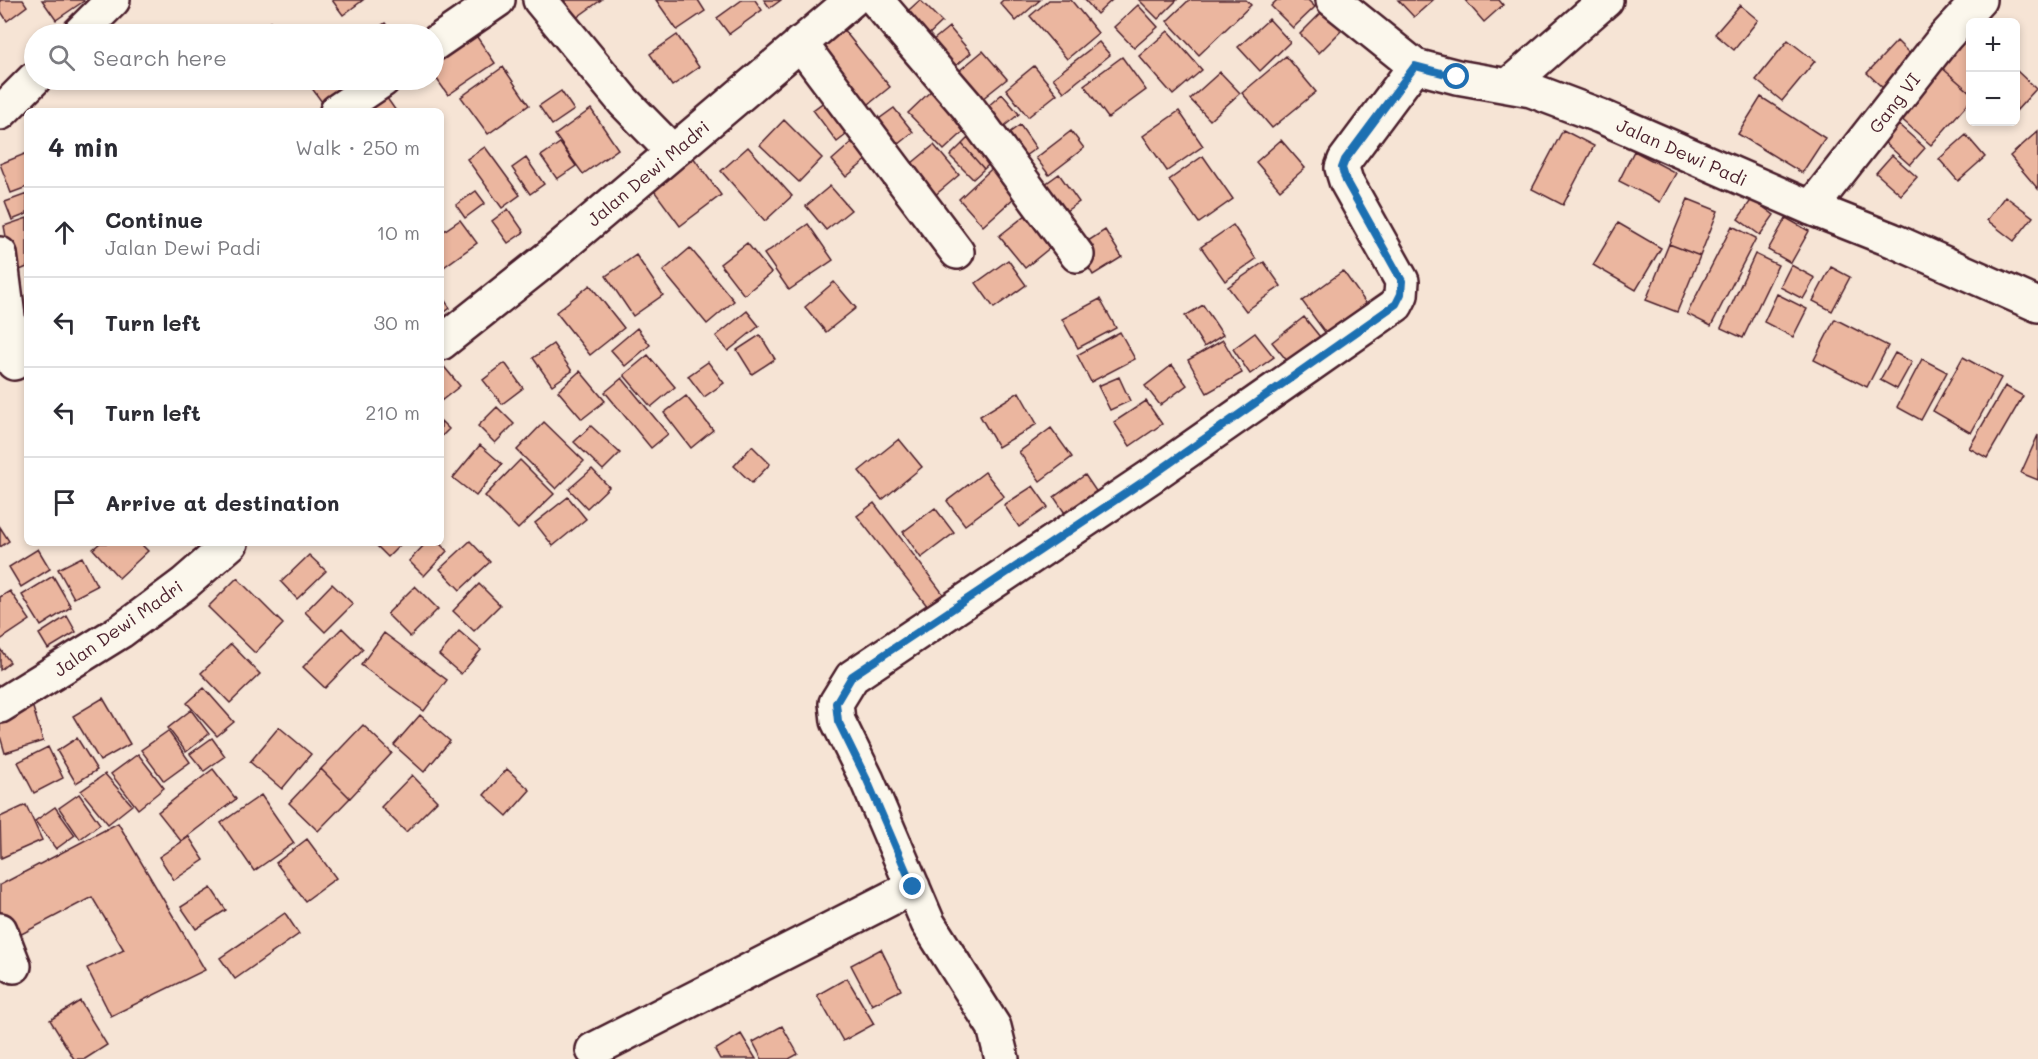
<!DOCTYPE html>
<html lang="en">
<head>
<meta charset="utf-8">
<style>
	:root { --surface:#fff; --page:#f7f7f7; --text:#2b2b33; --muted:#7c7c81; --line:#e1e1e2 }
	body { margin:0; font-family:Mali,sans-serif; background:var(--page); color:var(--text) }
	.controls { position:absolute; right:18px; top:18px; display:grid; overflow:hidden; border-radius:9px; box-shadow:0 3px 9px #0003 }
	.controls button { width:54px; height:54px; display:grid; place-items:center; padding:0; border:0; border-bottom:2px solid var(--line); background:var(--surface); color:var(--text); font:30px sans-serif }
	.stop { position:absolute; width:18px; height:18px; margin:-14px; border:4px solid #1f6fb2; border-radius:50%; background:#fff }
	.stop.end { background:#1f6fb2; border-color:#fff; box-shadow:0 2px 6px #0008 }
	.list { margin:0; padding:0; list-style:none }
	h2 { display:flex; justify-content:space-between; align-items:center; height:78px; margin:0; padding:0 24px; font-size:26px }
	h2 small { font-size:20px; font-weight:400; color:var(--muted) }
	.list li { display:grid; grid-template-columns:39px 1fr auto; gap:18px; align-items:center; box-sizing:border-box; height:90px; padding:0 24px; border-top:2px solid var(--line) }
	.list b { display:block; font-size:22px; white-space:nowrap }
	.list p { margin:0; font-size:20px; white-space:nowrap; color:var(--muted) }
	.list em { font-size:20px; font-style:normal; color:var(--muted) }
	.icon { flex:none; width:33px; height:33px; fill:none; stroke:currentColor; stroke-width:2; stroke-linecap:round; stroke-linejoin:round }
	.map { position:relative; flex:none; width:2038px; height:1059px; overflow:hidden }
	.search { position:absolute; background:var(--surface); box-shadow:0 3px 9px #0003; left:24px; top:24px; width:420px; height:66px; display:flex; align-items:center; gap:15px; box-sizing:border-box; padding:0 21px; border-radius:33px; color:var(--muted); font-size:22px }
	.panel { position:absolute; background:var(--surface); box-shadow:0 3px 9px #0003; left:24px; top:108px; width:420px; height:438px; border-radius:9px }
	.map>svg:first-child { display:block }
	.building { fill:#ebb69f; stroke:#4a1f2b; stroke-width:1.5 }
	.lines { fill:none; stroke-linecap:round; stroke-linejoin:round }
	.minor-casing { stroke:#4a1f2b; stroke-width:38 }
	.minor { stroke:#fbf7ec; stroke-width:33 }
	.route { stroke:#1f6fb2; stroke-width:8 }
	.labels { text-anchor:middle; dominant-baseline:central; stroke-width:6; stroke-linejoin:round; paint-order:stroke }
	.street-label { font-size:18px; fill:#4a1f2b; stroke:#fbf7ec }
</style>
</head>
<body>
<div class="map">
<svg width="2038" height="1059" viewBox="0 0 2038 1059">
	<rect width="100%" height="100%" fill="#f6e4d5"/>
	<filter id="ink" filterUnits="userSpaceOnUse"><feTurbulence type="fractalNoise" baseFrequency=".0167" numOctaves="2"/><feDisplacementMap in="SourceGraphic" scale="12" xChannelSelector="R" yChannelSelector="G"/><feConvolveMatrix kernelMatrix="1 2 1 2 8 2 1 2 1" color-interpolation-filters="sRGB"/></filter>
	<g filter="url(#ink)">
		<path class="building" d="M0 0H23L27 6 7 21 0 10Z
			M42 0H83L84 1 56 20Z
			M332 0H363L343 15Z
			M563 0H601L576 18Z
			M656 0H698L705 11 677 30Z
			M742 0H755L762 10 729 34 717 18Z
			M764 0H781L770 8Z
			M920 0 942 22 922 41 900 18Z
			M1003 0H1040L1016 21 1000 3Z
			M1049 0H1071L1098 33 1067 59 1030 16Z
			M1085 0H1112L1097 14Z
			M1139 0H1177L1158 19Z
			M1189 0H1246L1251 5 1199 55 1167 21Z
			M1277 0H1308L1315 7 1293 28 1271 6Z
			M1398 0H1433L1414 17Z
			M1465 0H1499L1503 5 1484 22Z
			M1138 5 1158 27 1134 48 1114 27Z
			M1740 5 1758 20 1734 50 1715 34Z
			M1326 8 1345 27 1319 53 1300 34Z
			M1269 19 1290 42 1260 71 1238 47Z
			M270 22 279 34H252Z
			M385 23 393 34H369Z
			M838 23 890 87 859 112 807 48Z
			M468 24 495 63 448 95 434 75V49Z
			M949 27 971 53 943 77 921 50Z
			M1168 31 1202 70 1173 95 1139 56Z
			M1970 33V92L1941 67Z
			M677 35 699 67 672 86 650 54Z
			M1788 40 1815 61 1782 101 1756 80Z
			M1897 41 1915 59 1885 90 1867 73Z
			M1099 42 1110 55 1064 92 1053 78Z
			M983 51 1007 79 977 103 954 75Z
			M1286 56 1316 92 1272 128 1242 93Z
			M1122 57 1146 90 1108 118 1084 85Z
			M1034 66 1057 94 1028 117 1006 89Z
			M503 67 529 105 488 134 461 97Z
			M1941 67 1970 92V101L1931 145 1898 116Z
			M2016 70 2036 89 2016 111Z
			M1220 72 1240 93 1210 120 1190 99Z
			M306 80H360L324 105Z
			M935 87 971 125 944 150 908 113Z
			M382 91 396 111H353Z
			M561 91 574 110 552 125 539 106Z
			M836 93 860 124 837 142 813 110Z
			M1002 94 1019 114 997 132 980 113Z
			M1761 97 1825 138 1802 173 1738 134Z
			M894 108 913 132 892 149 872 124Z
			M591 109 618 149 583 174 555 135Z
			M1179 111 1203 146 1167 171 1143 136Z
			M784 120 822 158 799 182 760 145Z
			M1020 125 1036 148 1018 161 1002 138Z
			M1899 125 1925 148 1910 165 1884 142Z
			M977 129 1000 154 984 169 962 144Z
			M1563 130 1594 146 1563 205 1532 189Z
			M1071 131 1084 148 1049 175 1036 158Z
			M2038 131V189L2010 156Z
			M1966 135 1985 157 1958 181 1939 159Z
			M859 136 875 153 846 177 832 160Z
			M1281 140 1305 168 1280 190 1256 162Z
			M560 143 576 166 557 179 541 156Z
			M962 144 984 169 973 179 950 156Z
			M934 145 959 175 927 202 901 172Z
			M485 147 520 195 502 208 467 159Z
			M748 147 792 196 765 221 721 171Z
			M1634 151 1676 173 1660 202 1619 181Z
			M27 153V187L11 193 0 164Z
			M1892 155 1917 177 1901 195 1876 173Z
			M1203 156 1233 199 1199 223 1169 180Z
			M693 157 721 195 680 226 652 188Z
			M526 158 544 184 530 194 512 168Z
			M1001 160 1026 187 983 226 959 199Z
			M1059 174 1079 202 1060 215 1041 187Z
			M830 186 851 210 826 230 806 206Z
			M476 191 485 203 465 218 456 205Z
			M27 194V214L12 220 5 202Z
			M2005 196 2033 217 2014 241 1987 220Z
			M1688 199 1718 211 1700 256 1669 244Z
			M1752 199 1774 215 1760 235 1738 219Z
			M508 209 524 232 508 243 492 221Z
			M1031 211 1057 242 1025 268 999 236Z
			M27 218V267L13 273 4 226Z
			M1786 218 1809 231 1791 263 1768 250Z
			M460 220 477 243 441 269V233Z
			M1618 223 1661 248 1636 290 1593 265Z
			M808 224 833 260 789 290 764 254Z
			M1233 225 1256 259 1225 281 1201 247Z
			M1732 226 1756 238 1711 326 1687 314Z
			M1105 230 1122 257 1093 275 1077 248Z
			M747 243 771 273 744 295 720 264Z
			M1669 244 1700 256 1677 312 1646 300Z
			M690 248 734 301 707 324 663 271Z
			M1755 254 1778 265 1743 338 1721 328Z
			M636 255 663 295 633 316 606 276Z
			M1008 260 1026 285 994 308 976 283Z
			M1264 262 1281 286 1246 311 1228 287Z
			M1791 265 1815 278 1803 299 1780 287Z
			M1831 267 1850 277 1832 311 1813 301Z
			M1343 271 1371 310 1330 339 1302 301Z
			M834 282 856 308 826 332 805 307Z
			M590 285 624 328 590 355 556 312Z
			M1777 294 1807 309 1793 337 1764 322Z
			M441 295 450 308 441 315Z
			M1100 299 1116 328 1078 348 1062 319Z
			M1203 305 1223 335 1204 347 1185 316Z
			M747 311 759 326 728 351 716 336Z
			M1304 317 1320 337 1288 362 1272 342Z
			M1835 319 1888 346 1867 387 1814 360Z
			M637 328 650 345 625 366 611 350Z
			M1120 332 1135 359 1091 382 1077 355Z
			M1255 333 1274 357 1250 374 1233 349Z
			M760 335 775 359 752 374 737 350Z
			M1223 340 1242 373 1207 393 1188 360Z
			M553 344 572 371 552 385 533 358Z
			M1895 353 1912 362 1897 389 1880 380Z
			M648 355 675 387 651 407 624 375Z
			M1963 357 2001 378 1971 433 1933 411Z
			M1922 359 1947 372 1921 420 1897 407Z
			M708 362 724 383 704 397 688 376Z
			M441 363 460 386 441 401Z
			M505 363 523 388 502 404 483 380Z
			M1172 365 1187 385 1160 405 1145 386Z
			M580 371 605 401 582 419 558 391Z
			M1119 377 1130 401 1110 410 1098 386Z
			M622 378 668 434 651 448 605 392Z
			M2005 386 2023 396 1987 458 1969 448Z
			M1019 392 1037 424 998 447 980 416Z
			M686 396 713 430 691 448 664 413Z
			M1146 401 1162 424 1130 446 1114 422Z
			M497 407 514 424 495 443 478 426Z
			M441 421 449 429 441 437Z
			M544 422 584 461 556 489 517 450Z
			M591 426 620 453 603 470 574 442Z
			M1051 428 1072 457 1040 481 1019 452Z
			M2038 435V480L2021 473Z
			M899 439 922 467 882 500 859 471Z
			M480 445 502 464 476 496 453 478Z
			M752 446 770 464 752 483 734 466Z
			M520 460 554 494 518 529 485 496Z
			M592 469 609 487 587 508 569 489Z
			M985 472 1004 496 965 525 947 501Z
			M1085 475 1100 497 1069 519 1054 497Z
			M1033 486 1048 507 1019 527 1004 505Z
			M568 497 586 519 553 546 535 523Z
			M874 503 944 595 928 607 857 516Z
			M935 508 954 533 921 558 903 532Z
			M0 527 9 541 0 547Z
			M470 541 490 562 460 590 440 569Z
			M100 543H140L148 551 119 578 93 549Z
			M374 543H402L388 557Z
			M426 543H439L447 551 424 576 409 561Z
			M38 549 50 569 21 587 9 567Z
			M309 555 326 571 297 599 281 582Z
			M82 557 97 586 74 598 58 569Z
			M53 576 71 607 41 626 22 595Z
			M237 578 283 624 255 653 208 607Z
			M332 584 353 604 325 632 305 612Z
			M479 584 500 605 474 631 453 611Z
			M415 586 438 609 410 637 387 614Z
			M10 591 30 620 0 640V597Z
			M67 616 76 632 48 649 39 634Z
			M342 628 363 649 325 688 303 667Z
			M459 631 481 650 461 674 439 655Z
			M384 633 447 680 424 711 361 665Z
			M231 644 260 674 230 703 201 673Z
			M0 649 10 662 0 670Z
			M204 688 234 722 217 736 187 703Z
			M103 698 130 744 100 761 73 716Z
			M31 701 43 741 5 753 0 736V710Z
			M191 710 209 734 186 752 168 728Z
			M420 715 450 741 424 772 394 745Z
			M363 725 392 753 350 798 321 769Z
			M279 727 311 754 282 789 250 762Z
			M168 731 190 762 164 781 141 750Z
			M77 738 97 770 76 783 57 751Z
			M212 738 225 756 204 771 190 754Z
			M48 747 63 778 34 793 18 762Z
			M138 754 164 788 138 809 111 774Z
			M213 769 236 799 181 841 158 812Z
			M321 769 350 798 318 831 289 803Z
			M507 769 530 790 507 816 484 795Z
			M105 774 132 805 108 824 81 791Z
			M412 775 437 801 406 832 381 807Z
			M79 794 100 824 80 839 59 808Z
			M261 795 294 843 254 871 221 823Z
			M26 805 42 840 1 858 0 817Z
			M55 807 75 835 56 849 35 821Z
			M118 823 205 970 111 1016 87 968 124 950 92 897 12 939 0 912V885Z
			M189 837 204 860 174 880 159 857Z
			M307 839 336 878 305 901 276 863Z
			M211 888 226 910 196 929 181 907Z
			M285 913 299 934 235 979 220 958Z
			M881 949 901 990 872 1005 851 965Z
			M847 978 874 1024 843 1041 817 995Z
			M80 1001 107 1045 85 1059H74L50 1020Z
			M782 1026 798 1054 789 1059H762L753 1042Z
			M741 1034 756 1059H720L715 1050Z"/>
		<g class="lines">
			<defs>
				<path id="minor" d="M540 0 624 102 673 152
					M876 0 967 106 1077 255
					M1333 0 1415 66 1457 77 1531 90 1600 116 1811 208 1892 240 2038 305
					M79 34 113 0
					M800 43 957 252
					M434 44 498 0
					M1509 85 1606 0
					M337 111 383 80
					M0 113 34 79
					M1811 208 1945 37 1979 0
					M0 254 14 363
					M441 343 548 258 852 0
					M0 706 121 631 184 584 231 543
					M0 930 14 966
					M593 1050 913 887
					M1002 1059 994 1027 928 923 867 780 838 721 836 703 852 677 1150 477 1396 305 1401 295 1402 281 1346 181 1342 168 1345 160 1415 66"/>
			</defs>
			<use href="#minor" class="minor-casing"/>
			<use href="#minor" class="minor"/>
		</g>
	</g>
	<g class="lines" filter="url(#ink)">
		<path class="route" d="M913 887 867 780 838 721 836 703 852 676 1150 477 1396 304 1401 294 1402 281 1346 181 1342 168 1345 160 1415 66 1457 77"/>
	</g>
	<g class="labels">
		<g class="street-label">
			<text transform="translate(1894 103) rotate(-52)">Gang VI</text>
			<text transform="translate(1682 152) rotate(24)">Jalan Dewi Padi</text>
			<text transform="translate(648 173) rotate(-40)">Jalan Dewi Madri</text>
			<text transform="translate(118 628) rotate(-35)">Jalan Dewi Madri</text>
		</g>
	</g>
</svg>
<div class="controls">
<button>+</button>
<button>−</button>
</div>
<div class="stop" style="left:1457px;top:77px"></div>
<div class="stop end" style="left:913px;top:887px"></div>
<div class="search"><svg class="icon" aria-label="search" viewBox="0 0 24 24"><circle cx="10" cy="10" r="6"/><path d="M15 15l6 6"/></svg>Search here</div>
<section class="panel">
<h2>4 min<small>Walk · 250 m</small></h2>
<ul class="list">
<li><svg class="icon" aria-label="ahead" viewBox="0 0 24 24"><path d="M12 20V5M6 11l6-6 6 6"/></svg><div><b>Continue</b><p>Jalan Dewi Padi</p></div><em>10 m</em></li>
<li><svg class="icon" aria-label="left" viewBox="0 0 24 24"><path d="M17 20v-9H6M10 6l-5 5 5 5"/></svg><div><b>Turn left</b></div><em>30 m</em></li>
<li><svg class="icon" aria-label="left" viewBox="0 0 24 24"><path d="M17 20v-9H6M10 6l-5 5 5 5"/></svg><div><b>Turn left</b></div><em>210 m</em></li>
<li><svg class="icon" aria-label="arrive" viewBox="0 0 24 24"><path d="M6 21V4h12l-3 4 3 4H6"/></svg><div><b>Arrive at destination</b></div></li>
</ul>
</section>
</div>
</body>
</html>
